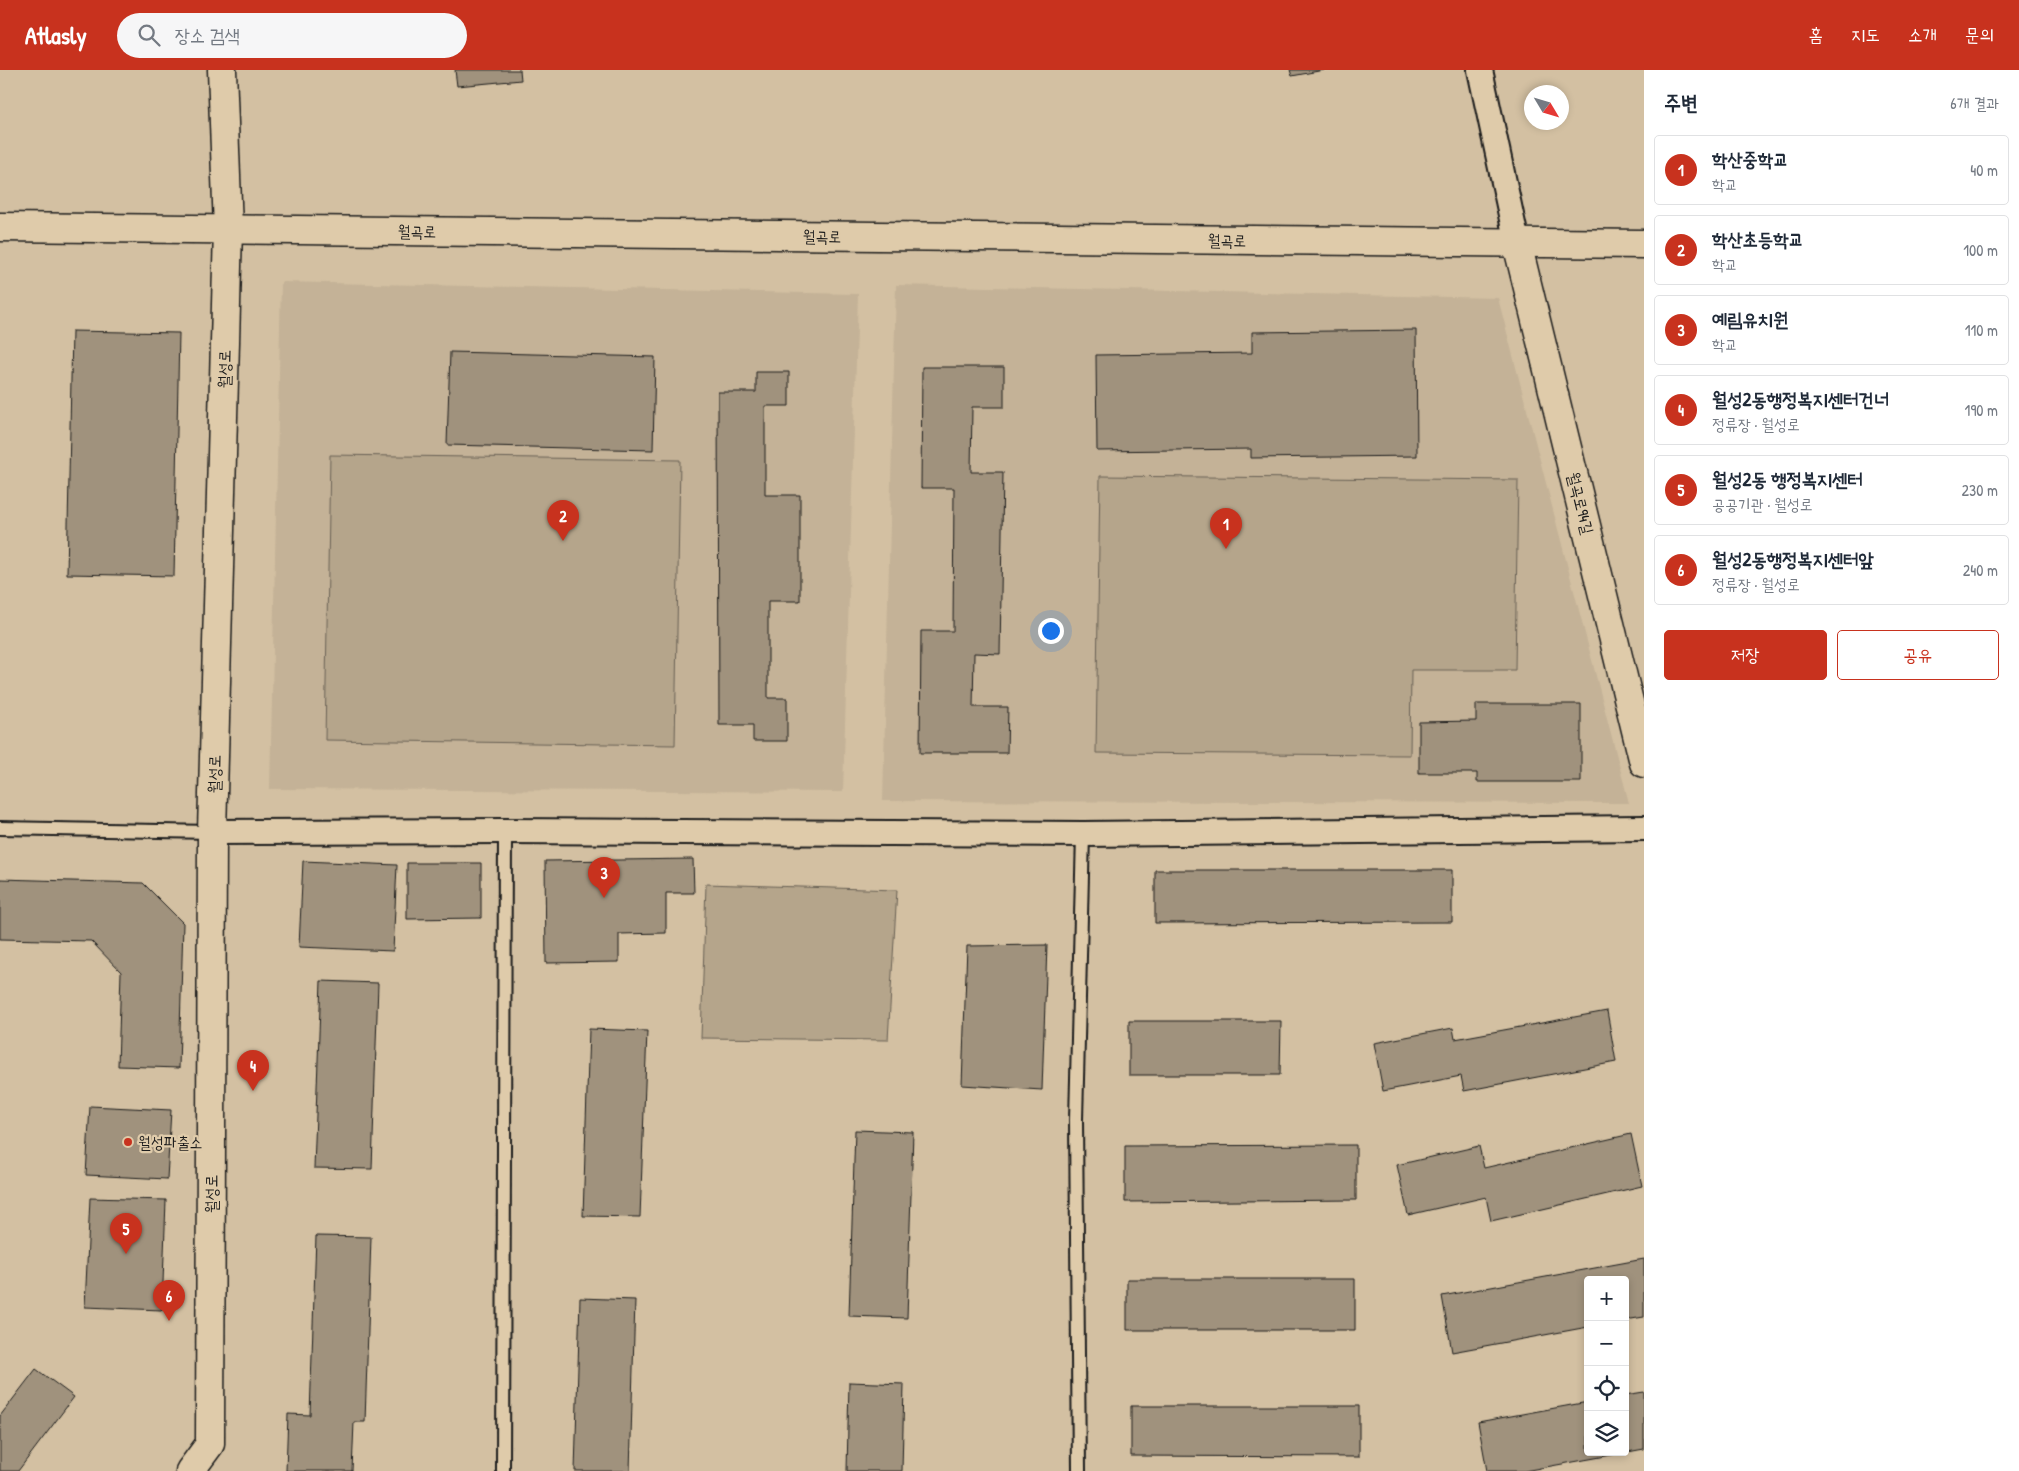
<!DOCTYPE html>
<html lang="ko">
<head>
<meta charset="utf-8">
<style>
	:root { --surface:#fff; --page:#f6f6f7; --text:#1f2937; --muted:#747a83; --line:#e0e1e3; --accent:#c8321e }
	body { margin:0; font-family:"Patrick Hand","Poor Story",sans-serif; background:var(--page); color:var(--text) }
	.controls { position:absolute; right:15px; bottom:15px; display:grid; overflow:hidden; border-radius:5px; box-shadow:0 2px 8px #0003 }
	.controls button { width:45px; height:45px; display:grid; place-items:center; padding:0; border:0; border-bottom:1px solid var(--line); background:var(--surface); color:var(--text); font:25px sans-serif }
	.compass { position:absolute; left:1524px; top:15px; width:45px; height:45px; border-radius:50%; background:var(--surface); box-shadow:0 2px 8px #0003; rotate:128deg }
	.you { position:absolute; left:1050px; top:560px; width:18px; height:18px; margin:-12px; border:4px solid #fff; border-radius:50%; background:#1a73e8; box-shadow:0 0 0 8px #1a73e833 }
	.badge { display:grid; place-items:center; width:32px; height:32px; border-radius:50%; background:var(--accent); color:#fff; font-size:16px; font-weight:700 }
	.pin { position:absolute; translate:-50% -41px; filter:drop-shadow(0 1px 2px #0008) }
	.pin::after { content:''; position:absolute; top:26px; width:18px; height:15px; background:inherit; clip-path:polygon(0 0,100% 0,50% 100%) }
	.list { margin:0; padding:0; list-style:none }
	h2 { display:flex; justify-content:space-between; align-items:center; height:65px; margin:0; padding:0 20px; font-size:21px }
	h2 small { font-size:16px; font-weight:400; color:var(--muted) }
	.list li { display:grid; grid-template-columns:32px 1fr auto; gap:15px; align-items:center; box-sizing:border-box; height:70px; margin:0 10px 10px; padding:0 10px; border:1px solid var(--line); border-radius:5px }
	.list b { display:block; font-size:19px; white-space:nowrap }
	.list p { margin:0; font-size:16px; white-space:nowrap; color:var(--muted) }
	.list em { font-size:16px; font-style:normal; color:var(--muted) }
	.actions { display:flex; gap:10px; padding:15px 20px }
	.actions a { flex:1; padding:11px 0; border:1px solid var(--accent); border-radius:5px; text-align:center; font-size:18px; color:var(--accent) }
	.actions .main { background:var(--accent); color:#fff }
	.icon { flex:none; width:28px; height:28px; fill:none; stroke:currentColor; stroke-width:2; stroke-linecap:round; stroke-linejoin:round }
	.map { position:relative; flex:none; width:1644px; height:1401px; overflow:hidden }
	header { display:flex; align-items:center; gap:30px; box-sizing:border-box; height:70px; padding:0 25px; background:var(--accent); color:#fff }
	header strong { font-size:24px }
	nav { display:flex; gap:28px; margin-inline-start:auto; font-size:18px }
	.search { width:350px; height:45px; background:var(--page); display:flex; align-items:center; gap:12px; box-sizing:border-box; padding:0 18px; border-radius:28px; color:var(--muted); font-size:19px }
	main { display:flex }
	aside { flex:1; background:var(--surface) }
	.map>svg:first-child { display:block }
	.built { fill:#c4b297 }
	.green { fill:#b5a58b; stroke:#686054 }
	.building { fill:#a0927d; stroke:#1c1c1c }
	.lines { fill:none; stroke-linecap:round; stroke-linejoin:round }
	.service-casing { stroke:#1c1c1c; stroke-width:16 }
	.minor-casing { stroke:#1c1c1c; stroke-width:28 }
	.tertiary-casing { stroke:#1c1c1c; stroke-width:31 }
	.secondary-casing { stroke:#1c1c1c; stroke-width:31 }
	.service { stroke:#dfcbaa; stroke-width:12 }
	.minor { stroke:#dfcbaa; stroke-width:24 }
	.tertiary { stroke:#dfcbaa; stroke-width:28 }
	.secondary { stroke:#dfcbaa; stroke-width:28 }
	.poi-dot { fill:#c8321e; stroke:#dfcbaa; stroke-width:2 }
	.labels { text-anchor:middle; dominant-baseline:central; stroke-width:4.5; stroke-linejoin:round; paint-order:stroke }
	.street-label { font-size:16px; fill:#1c1c1c; stroke:#dfcbaa }
	.poi-label { font-size:16px; fill:#1c1c1c; stroke:#dfcbaa; text-anchor:start }
</style>
</head>
<body>
<header>
<strong>Atlasly</strong>
<div class="search"><svg class="icon" aria-label="search" viewBox="0 0 24 24"><circle cx="10" cy="10" r="6"/><path d="M15 15l6 6"/></svg>장소 검색</div>
<nav><a>홈</a><a>지도</a><a>소개</a><a>문의</a></nav>
</header>
<main>
<div class="map">
<svg width="1644" height="1401" viewBox="0 0 1644 1401">
	<rect width="100%" height="100%" fill="#d3c0a2"/>
	<filter id="ink" filterUnits="userSpaceOnUse"><feTurbulence type="fractalNoise" baseFrequency=".02" numOctaves="2"/><feDisplacementMap in="SourceGraphic" scale="10" xChannelSelector="R" yChannelSelector="G"/><feConvolveMatrix kernelMatrix="1 2 1 2 8 2 1 2 1" color-interpolation-filters="sRGB"/></filter>
	<g filter="url(#ink)">
		<path class="built" d="M281 212 858 224 843 722 270 719Z
			M896 215 1498 228 1629 733 883 731Z"/>
		<path class="green" d="M330 385 680 390 675 675 325 670Z
			M1100 406 1518 410 1515 600H1411L1410 685 1096 683Z
			M706 814 897 820 888 970 701 968Z"/>
		<path class="building" d="M455 0H520L521 10 457 16Z
			M1290 0H1324L1292 6Z
			M1416 260 1417 386 1251 388V379L1097 381 1096 285 1252 283V262Z
			M72 261 179 263 174 506 67 504Z
			M450 282 655 287 653 380 447 375Z
			M922 297H1004V337H972L971 402H1003L1000 584 974 583 973 637H1008L1007 683H920L921 561H953L954 418H921Z
			M756 302H789V336H765V425H800V531H768V628H787V671H753V655H719L718 322H756Z
			M1476 634H1581V712H1477V703H1419V652L1476 651Z
			M693 789 694 823H666V863L619 864V892L546 893 545 791Z
			M303 791 397 795 393 881 299 877Z
			M407 793H481V848L407 849Z
			M1155 800H1452V852L1155 853Z
			M0 809 143 813 183 853 179 998 118 996 121 902 91 871 0 869Z
			M1047 875 1042 1020 962 1015 967 876Z
			M321 911 378 913 372 1099 314 1098Z
			M1607 941 1616 992 1464 1021 1461 1006 1383 1021 1374 973 1453 958 1455 969Z
			M1129 951H1281L1280 1005H1129Z
			M589 959 647 961 640 1147 583 1146Z
			M90 1036 171 1040 167 1109 86 1105Z
			M855 1060 913 1062 907 1248 849 1246Z
			M1631 1064 1642 1116 1491 1151 1486 1127 1408 1145 1397 1095 1479 1076 1484 1098Z
			M1356 1075V1130L1125 1132V1076Z
			M90 1128 166 1130 162 1240 85 1237Z
			M316 1166 371 1167 365 1352H354L352 1401H286L288 1344 310 1345Z
			M1644 1189V1247L1625 1250V1210H1588V1257L1452 1282 1442 1226Z
			M1127 1209H1355V1260H1127Z
			M580 1228 635 1230 630 1401H575Z
			M36 1299 74 1327 18 1401H0V1346Z
			M849 1312 904 1314 902 1401H847Z
			M1644 1322V1379L1524 1401H1487L1478 1352 1588 1332V1382H1625V1325Z
			M1131 1336H1359V1387L1131 1386Z"/>
		<g class="lines">
			<defs>
				<path id="service" d="M0 758 212 762
					M503 1401 505 761
					M1079 1401 1076 1050 1083 764"/>
				<path id="minor" d="M1480 0 1517 173
					M212 762 505 761 1083 764 1644 758"/>
				<path id="tertiary" d="M1517 173 1644 693
					M190 1401 210 1374 212 762 228 159 222 0"/>
				<path id="secondary" d="M0 157 1644 174"/>
			</defs>
			<use href="#service" class="service-casing"/>
			<use href="#minor" class="minor-casing"/>
			<use href="#tertiary" class="tertiary-casing"/>
			<use href="#secondary" class="secondary-casing"/>
			<use href="#service" class="service"/>
			<use href="#minor" class="minor"/>
			<use href="#tertiary" class="tertiary"/>
			<use href="#secondary" class="secondary"/>
		</g>
	</g>
	<circle class="poi-dot" cx="128" cy="1072" r="5"/>
	<g class="labels">
		<g class="street-label">
			<text transform="translate(417 161) rotate(1)">월곡로</text>
			<text transform="translate(822 166) rotate(1)">월곡로</text>
			<text transform="translate(1227 170) rotate(1)">월곡로</text>
			<text transform="translate(224 299) rotate(-89)">월성로</text>
			<text transform="translate(1581 433) rotate(76)">월곡로94길</text>
			<text transform="translate(214 704) rotate(-89)">월성로</text>
			<text transform="translate(211 1124) rotate(-90)">월성로</text>
		</g>
		<g class="poi-label">
			<text x="138" y="1072">월성파출소</text>
		</g>
	</g>
</svg>
<div class="controls">
<button>+</button>
<button>−</button>
<button><svg class="icon" aria-label="locate" viewBox="0 0 24 24"><circle cx="12" cy="12" r="6"/><path d="M12 2v4M12 18v4M2 12h4M18 12h4"/></svg></button>
<button><svg class="icon" aria-label="layers" viewBox="0 0 24 24"><path d="M12 4l9 5-9 5-9-5zM3 14l9 5 9-5"/></svg></button>
</div>
<svg class="compass" viewBox="-18 -18 36 36"><path d="M0-13l5 13h-10z" fill="#e53935"/><path d="M0 13l5-13h-10z" fill="#747a83"/></svg>
<div class="you"></div>
<div class="pin badge" style="left:1226px;top:479px">1</div>
<div class="pin badge" style="left:563px;top:471px">2</div>
<div class="pin badge" style="left:604px;top:828px">3</div>
<div class="pin badge" style="left:253px;top:1021px">4</div>
<div class="pin badge" style="left:126px;top:1184px">5</div>
<div class="pin badge" style="left:169px;top:1251px">6</div>
</div>
<aside>
<h2>주변<small>6개 결과</small></h2>
<ul class="list">
<li><span class="badge">1</span><div><b>학산중학교</b><p>학교</p></div><em>40 m</em></li>
<li><span class="badge">2</span><div><b>학산초등학교</b><p>학교</p></div><em>100 m</em></li>
<li><span class="badge">3</span><div><b>예림유치원</b><p>학교</p></div><em>110 m</em></li>
<li><span class="badge">4</span><div><b>월성2동행정복지센터건너</b><p>정류장 · 월성로</p></div><em>190 m</em></li>
<li><span class="badge">5</span><div><b>월성2동 행정복지센터</b><p>공공기관 · 월성로</p></div><em>230 m</em></li>
<li><span class="badge">6</span><div><b>월성2동행정복지센터앞</b><p>정류장 · 월성로</p></div><em>240 m</em></li>
</ul>
<div class="actions"><a class="main">저장</a><a>공유</a></div>
</aside>
</main>
</body>
</html>
